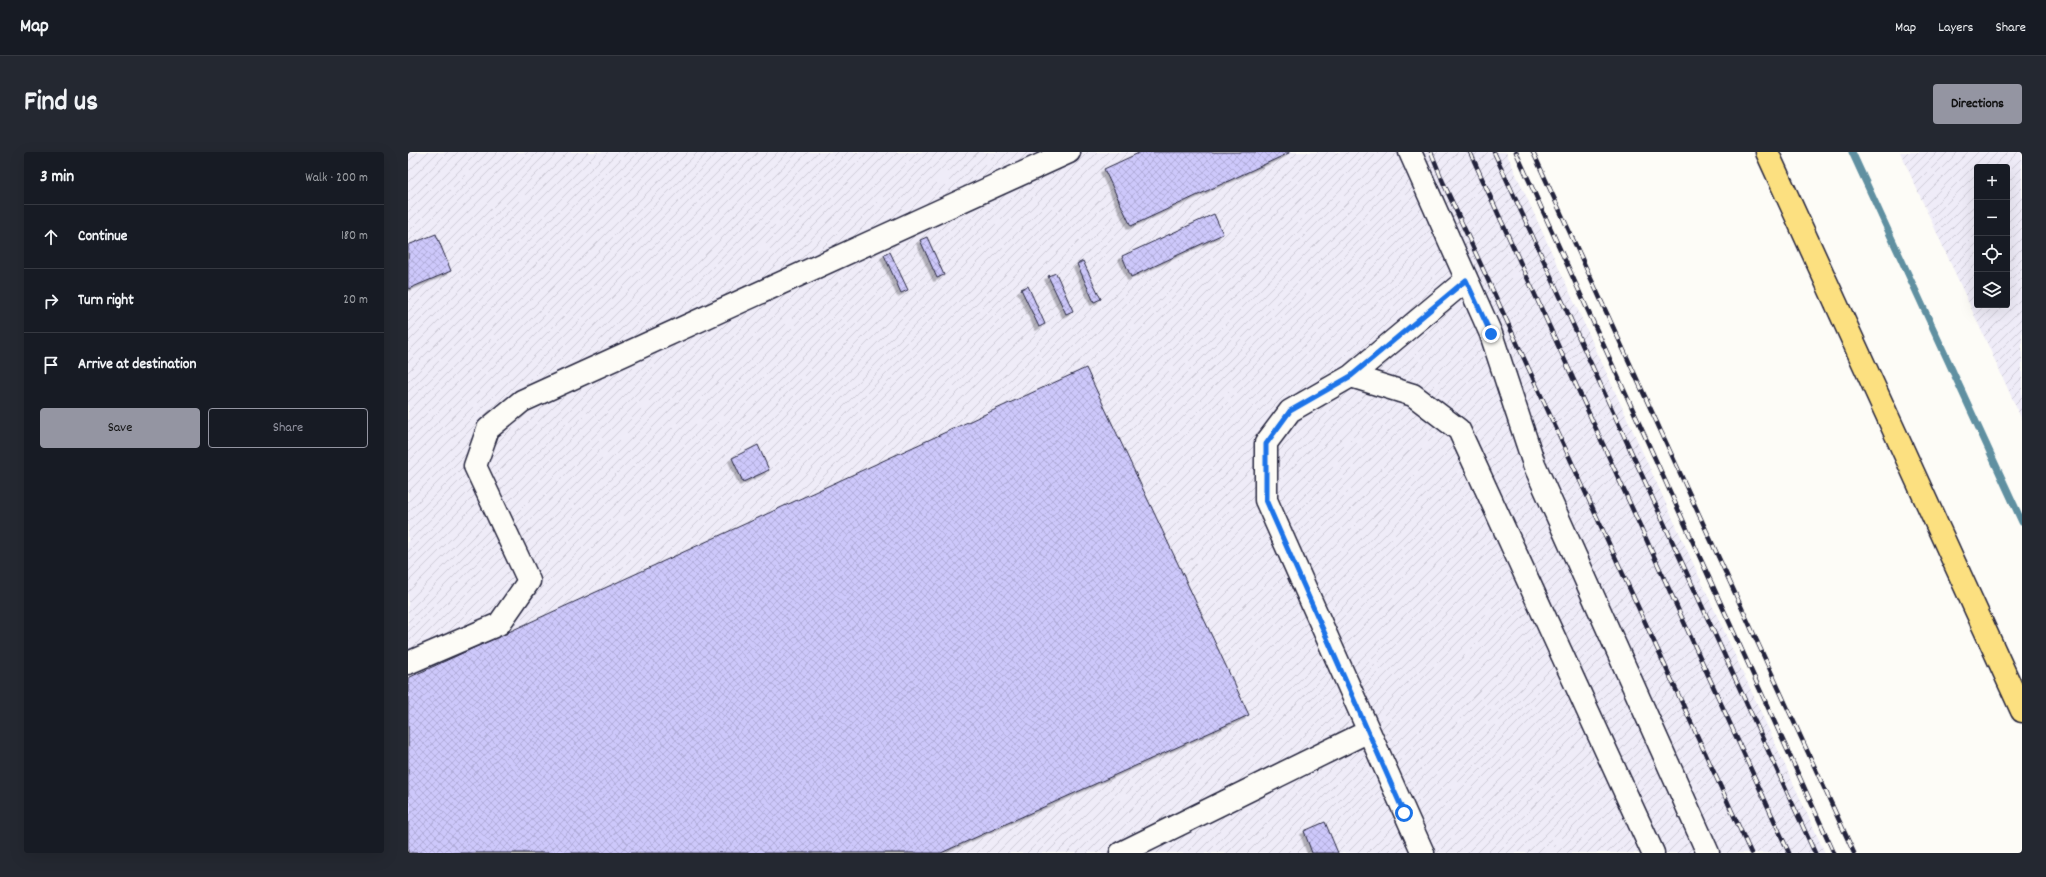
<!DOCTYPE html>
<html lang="en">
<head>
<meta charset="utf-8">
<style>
	:root { --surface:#171b24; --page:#242831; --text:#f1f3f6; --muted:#9ea1a6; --line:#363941; --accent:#9495a2 }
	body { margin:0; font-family:Dekko,sans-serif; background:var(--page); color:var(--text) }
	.controls { position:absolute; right:12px; top:12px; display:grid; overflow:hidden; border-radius:4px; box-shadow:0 4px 16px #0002 }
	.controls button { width:36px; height:36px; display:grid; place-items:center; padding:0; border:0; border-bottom:1px solid var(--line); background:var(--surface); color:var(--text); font:20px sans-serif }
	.stop { position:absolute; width:12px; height:12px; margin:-9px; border:3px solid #1a73e8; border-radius:50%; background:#fff }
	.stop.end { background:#1a73e8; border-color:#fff; box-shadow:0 1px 4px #0008 }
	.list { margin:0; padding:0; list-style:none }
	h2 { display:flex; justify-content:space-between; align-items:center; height:52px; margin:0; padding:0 16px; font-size:17px }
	h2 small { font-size:13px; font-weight:400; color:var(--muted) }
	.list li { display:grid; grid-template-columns:26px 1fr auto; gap:12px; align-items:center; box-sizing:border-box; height:64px; padding:0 16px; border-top:1px solid var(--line) }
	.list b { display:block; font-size:15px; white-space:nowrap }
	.list em { font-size:13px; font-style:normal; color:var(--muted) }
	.actions { display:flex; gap:8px; padding:12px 16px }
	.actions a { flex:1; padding:9px 0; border:1px solid var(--accent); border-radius:4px; text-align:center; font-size:14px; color:var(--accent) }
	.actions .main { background:var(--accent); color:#111 }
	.icon { flex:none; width:22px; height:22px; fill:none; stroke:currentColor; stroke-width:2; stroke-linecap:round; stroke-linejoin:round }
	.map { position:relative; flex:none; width:1614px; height:701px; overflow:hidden; border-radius:4px }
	header { display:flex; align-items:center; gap:24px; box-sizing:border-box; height:56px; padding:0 20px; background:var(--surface); border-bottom:1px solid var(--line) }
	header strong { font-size:19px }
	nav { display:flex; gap:22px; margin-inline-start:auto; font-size:14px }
	.intro { display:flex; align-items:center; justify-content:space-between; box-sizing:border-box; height:96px; padding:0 24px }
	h1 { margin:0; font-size:28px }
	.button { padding:10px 18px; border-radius:4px; background:var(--accent); color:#111; font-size:14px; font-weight:700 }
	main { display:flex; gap:24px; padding:0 24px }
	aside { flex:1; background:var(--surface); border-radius:4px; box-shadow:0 4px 16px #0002 }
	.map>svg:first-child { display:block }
	.industrial { fill:url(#industrial-furrows); fill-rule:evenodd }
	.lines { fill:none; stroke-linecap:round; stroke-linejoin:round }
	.stream { stroke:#6090a1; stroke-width:7 }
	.building { fill:url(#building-cross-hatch); stroke:#22223b; filter:url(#shadow) }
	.minor-casing { stroke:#22223b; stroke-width:25 }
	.major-casing { stroke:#22223b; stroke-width:25 }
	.minor { stroke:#fdfcf7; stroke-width:22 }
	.major { stroke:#fce080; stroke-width:22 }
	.rail-casing { stroke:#22223b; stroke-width:4.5 }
	.rail { stroke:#fdfcf7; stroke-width:3; stroke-dasharray:9; stroke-linecap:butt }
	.route { stroke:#1a73e8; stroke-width:5 }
</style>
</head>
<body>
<header>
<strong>Map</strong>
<nav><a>Map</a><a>Layers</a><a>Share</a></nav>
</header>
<div class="intro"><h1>Find us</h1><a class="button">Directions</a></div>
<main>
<aside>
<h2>3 min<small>Walk · 200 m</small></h2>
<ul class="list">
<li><svg class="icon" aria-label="ahead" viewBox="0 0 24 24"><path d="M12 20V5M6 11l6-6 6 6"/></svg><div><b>Continue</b></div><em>180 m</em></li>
<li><svg class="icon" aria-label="right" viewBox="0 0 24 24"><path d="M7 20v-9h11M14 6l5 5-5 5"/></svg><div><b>Turn right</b></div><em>20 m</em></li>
<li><svg class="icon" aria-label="arrive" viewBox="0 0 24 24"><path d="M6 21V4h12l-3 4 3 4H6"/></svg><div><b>Arrive at destination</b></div></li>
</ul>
<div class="actions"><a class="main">Save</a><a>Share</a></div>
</aside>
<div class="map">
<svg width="1614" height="701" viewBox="0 0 1614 701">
	<defs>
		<pattern id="industrial-furrows" width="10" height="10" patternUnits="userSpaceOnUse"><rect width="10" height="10" fill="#efecf8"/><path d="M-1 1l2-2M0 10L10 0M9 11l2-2" fill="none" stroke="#cdcad6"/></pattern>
		<pattern id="building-cross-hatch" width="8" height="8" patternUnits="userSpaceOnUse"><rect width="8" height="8" fill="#cdc8fb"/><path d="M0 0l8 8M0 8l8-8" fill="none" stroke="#b0acd8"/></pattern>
		<filter id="shadow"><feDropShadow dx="-3.5" dy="3.5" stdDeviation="0" flood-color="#0004"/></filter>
	</defs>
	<rect width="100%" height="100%" fill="#fdfcf7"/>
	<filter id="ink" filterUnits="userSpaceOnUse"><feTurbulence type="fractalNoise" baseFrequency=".025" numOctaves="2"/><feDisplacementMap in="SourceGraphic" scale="8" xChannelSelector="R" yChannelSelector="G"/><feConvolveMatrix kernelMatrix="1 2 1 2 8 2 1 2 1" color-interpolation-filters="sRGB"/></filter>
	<g filter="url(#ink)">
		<path class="industrial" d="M0 0H1098L1417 701H0Z
			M1493 0H1614V268L1492 0ZM1569 15H1599V153H1569Z"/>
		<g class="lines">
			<path class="stream" d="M1444 0 1614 370"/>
		</g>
		<path class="building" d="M733 0H881V1L723 74 696 17Z
			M806 62 815 82 723 125 714 104Z
			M28 82 43 119 0 137V93Z
			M519 85 536 123 529 126 512 88Z
			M482 100 500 138 493 141 476 103Z
			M675 109 693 147 686 150 669 112Z
			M648 121 665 159 658 162 640 124Z
			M620 134 637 172 631 175 613 137Z
			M678 216 841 563 533 701H0V526Z
			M350 293 361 318 335 330 324 306Z
			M917 670 930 701H904L896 679Z"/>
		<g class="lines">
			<defs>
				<path id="minor" d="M1002 0 1083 182 1126 312 1300 701
					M943 224 1058 128
					M0 511 91 472 121 429 67 314 80 277 114 249 661 0
					M713 701 959 580
					M1015 701 858 348V291L882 259 943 224 1005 243 1051 278 1245 701"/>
				<path id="major" d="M1359 0 1614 559"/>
			</defs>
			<use href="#minor" class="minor-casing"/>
			<use href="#major" class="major-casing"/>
			<use href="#minor" class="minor"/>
			<use href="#major" class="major"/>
			<defs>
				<path id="rail" d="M1023 0 1035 30 1343 701
					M1062 0 1381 701
					M1086 0 1407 701
					M1108 0 1426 701
					M1125 0 1446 701"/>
			</defs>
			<use href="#rail" class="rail-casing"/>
			<use href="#rail" class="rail"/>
		</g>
	</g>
	<g class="lines" filter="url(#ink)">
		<path class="route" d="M996 661 858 348V292L882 259 943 224 1058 128 1083 182"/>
	</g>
</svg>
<div class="controls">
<button>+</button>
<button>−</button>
<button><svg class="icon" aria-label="locate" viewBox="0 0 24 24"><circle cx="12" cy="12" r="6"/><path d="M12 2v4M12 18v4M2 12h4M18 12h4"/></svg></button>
<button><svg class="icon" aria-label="layers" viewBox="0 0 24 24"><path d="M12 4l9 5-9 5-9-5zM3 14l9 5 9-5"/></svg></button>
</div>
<div class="stop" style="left:996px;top:661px"></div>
<div class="stop end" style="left:1083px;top:182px"></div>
</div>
</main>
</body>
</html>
